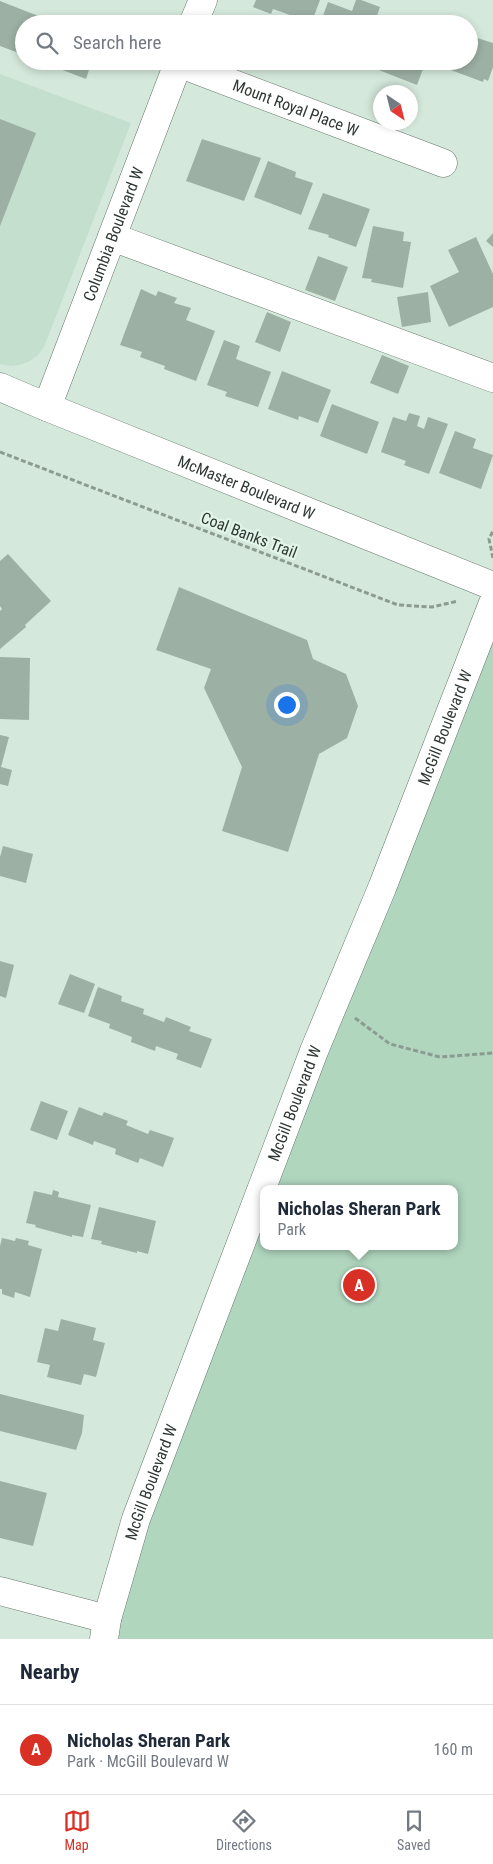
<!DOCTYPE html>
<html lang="en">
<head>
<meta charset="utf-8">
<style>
	:root { --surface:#fff; --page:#f2f2f3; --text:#1f2937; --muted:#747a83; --line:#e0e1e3; --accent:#d93025 }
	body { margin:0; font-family:"Roboto Condensed",sans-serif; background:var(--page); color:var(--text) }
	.compass { position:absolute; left:373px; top:85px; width:45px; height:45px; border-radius:50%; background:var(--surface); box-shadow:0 2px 8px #0003; rotate:145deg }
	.you { position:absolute; left:286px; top:704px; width:18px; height:18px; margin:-12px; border:4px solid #fff; border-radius:50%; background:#1a73e8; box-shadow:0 0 0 8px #1a73e833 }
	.badge { display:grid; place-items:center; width:32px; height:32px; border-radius:50%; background:var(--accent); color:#fff; font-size:16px; font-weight:700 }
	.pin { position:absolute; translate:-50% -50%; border:2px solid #fff; box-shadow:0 1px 5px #0006 }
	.popup { position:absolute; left:260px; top:1185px; width:198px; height:65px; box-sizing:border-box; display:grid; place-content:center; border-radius:10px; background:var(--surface); filter:drop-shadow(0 1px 4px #0005); font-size:16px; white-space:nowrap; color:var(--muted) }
	.popup b { font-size:19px; color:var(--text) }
	.popup::after { content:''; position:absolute; left:50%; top:100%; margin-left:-10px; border:10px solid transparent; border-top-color:var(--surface) }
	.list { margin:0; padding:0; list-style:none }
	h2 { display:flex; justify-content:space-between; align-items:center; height:65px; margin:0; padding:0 20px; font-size:21px }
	h2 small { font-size:16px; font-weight:400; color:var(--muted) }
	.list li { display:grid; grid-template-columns:32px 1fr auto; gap:15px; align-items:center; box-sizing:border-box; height:90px; padding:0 20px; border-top:1px solid var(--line) }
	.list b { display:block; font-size:19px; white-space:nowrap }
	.list p { margin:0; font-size:16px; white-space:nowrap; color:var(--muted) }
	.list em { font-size:16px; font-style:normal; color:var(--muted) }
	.icon { flex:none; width:28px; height:28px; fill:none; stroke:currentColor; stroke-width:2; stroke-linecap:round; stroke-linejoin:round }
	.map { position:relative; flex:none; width:493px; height:1639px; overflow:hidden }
	.search { position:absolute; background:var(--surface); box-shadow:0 2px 8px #0003; left:15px; right:15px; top:15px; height:55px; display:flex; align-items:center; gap:12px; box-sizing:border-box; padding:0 18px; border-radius:28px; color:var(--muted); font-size:19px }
	.sheet { height:155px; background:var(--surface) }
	nav { display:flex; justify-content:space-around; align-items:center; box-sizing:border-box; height:70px; border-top:1px solid var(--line); background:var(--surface); font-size:14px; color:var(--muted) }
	nav a { display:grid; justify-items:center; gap:2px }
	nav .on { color:var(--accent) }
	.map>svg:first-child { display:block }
	.built { fill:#c4dfce }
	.green { fill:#b0d6be; fill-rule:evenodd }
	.building { fill:#9db0a4 }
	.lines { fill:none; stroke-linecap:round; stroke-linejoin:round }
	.minor-casing { stroke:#66786d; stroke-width:29 }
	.path { stroke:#8c9b92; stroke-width:3; stroke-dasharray:5 2.5; stroke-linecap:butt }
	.minor { stroke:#fff; stroke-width:28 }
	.labels { text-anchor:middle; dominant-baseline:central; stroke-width:4.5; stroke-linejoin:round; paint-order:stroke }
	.street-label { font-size:16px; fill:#303833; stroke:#e1f5e8 }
</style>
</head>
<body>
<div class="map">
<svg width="493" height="1639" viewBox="0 0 493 1639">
	<rect width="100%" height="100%" fill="#d4e8db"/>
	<path class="built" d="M0 74 131 123 44 347 38 355 28 362 19 365 11 366 0 364Z"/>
	<path class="green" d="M493 603V1639H104L107 1619 136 1519 314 1051 382 888ZM264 1189H454V1246H264Z"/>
	<path class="building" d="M256 0H320L311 24H297L291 22 293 16 273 9 271 14 253 7Z
		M356 0H361L380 7 374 24H320L328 2 352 11Z
		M0 1 46 19 44 24H24V55L0 46Z
		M469 32 475 34 474 37 493 43V67L488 81 484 79 483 82 432 63 433 61H469Z
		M39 61H92L86 79Z
		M367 61H426L417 85 366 65Z
		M0 119 36 133 0 226Z
		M202 139 261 158 244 201 186 181Z
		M268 161 296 172 295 177 313 183 301 215 254 197Z
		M323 193 370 209 356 247 328 237 329 235 308 229Z
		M373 226 404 232 403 241 411 242 403 288 371 282 372 279 362 278Z
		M493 233V247L486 241Z
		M476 237 493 274V307L449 327 430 286 459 272 448 250Z
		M318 256 348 267 335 301 305 290Z
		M141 289 156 296 158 291 177 298 174 303 191 308 186 320 215 331 196 381 164 369 165 366 140 357 142 352 120 345Z
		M428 292 431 322 402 327 397 297Z
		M267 312 291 322 280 352 255 342Z
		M224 340 240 346 236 359 271 372 258 407 225 396 227 392 207 385Z
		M382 355 409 366 398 394 370 383Z
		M282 371 331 390 318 423 299 416 298 420 268 409Z
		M332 404 379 422 367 454 320 436Z
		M409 413 420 416 417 426 424 429 428 417 448 424 429 474 404 465 406 461 381 452 393 417 406 421Z
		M455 431 476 439 473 448 493 455 481 489 439 473Z
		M8 554 51 601 25 625 26 627 0 649V611L2 609 0 606V561Z
		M179 587 307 640 313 659 346 674 358 706 347 738 319 754 288 852 222 831 242 767 204 688 211 669 156 650Z
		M0 657 30 658 29 720 0 719Z
		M0 735 9 737 1 767 12 770 8 786 0 784Z
		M3 846 33 854 26 883 0 876V857Z
		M0 961 14 965 6 998 0 996Z
		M70 974 95 984 84 1013 58 1004Z
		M98 987 122 996 121 1001 144 1009 143 1014 164 1022 166 1017 191 1027 189 1031 212 1039 201 1068 176 1059 178 1054 156 1046 155 1051 131 1042 132 1037 109 1028 110 1024 88 1016Z
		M41 1101 68 1111 57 1140 30 1130Z
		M79 1107 102 1116 104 1112 128 1121 126 1125 148 1134 150 1130 174 1138 163 1167 140 1158 138 1163 115 1154 116 1149 94 1141 93 1145 68 1135Z
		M53 1190 59 1192 58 1197 91 1205 83 1237 72 1235V1237L35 1227 36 1225 26 1223 34 1191 52 1195Z
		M99 1207 156 1221 148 1254 137 1251V1253L101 1244 102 1241 91 1239Z
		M2 1238 15 1241 16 1238 29 1241 28 1245 42 1249 30 1297 15 1292 14 1298 2 1294V1289H0V1246Z
		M61 1319 96 1328 93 1340 105 1343 96 1377 84 1374 81 1385 47 1377 50 1365 37 1362 45 1328 58 1331Z
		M0 1394 84 1415 82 1433 76 1450 0 1431Z
		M0 1481 47 1493 33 1546 0 1538Z"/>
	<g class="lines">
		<defs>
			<g id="minor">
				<path d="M193 24 203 0"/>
				<path id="s1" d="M178 63 443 163"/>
				<path d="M112 237 493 378"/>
				<path id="s2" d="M0 387 47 407 493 586"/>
				<path id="s3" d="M47 407 179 61"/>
				<path d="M0 1591 107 1619"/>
				<path id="s4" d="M104 1639 107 1619 136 1519 314 1051 382 888 493 603"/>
			</g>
		</defs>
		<use href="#minor" class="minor-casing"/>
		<path class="path" d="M0 452 398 605 432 607 458 601
			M493 558 489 539 493 531
			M355 1018 390 1044 440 1057 493 1053"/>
		<use href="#minor" class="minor"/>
	</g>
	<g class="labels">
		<g class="street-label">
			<text stroke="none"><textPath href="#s1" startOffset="126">Mount Royal Place W</textPath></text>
			<text stroke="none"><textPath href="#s3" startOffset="185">Columbia Boulevard W</textPath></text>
			<text stroke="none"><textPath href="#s2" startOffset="266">McMaster Boulevard W</textPath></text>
			<text transform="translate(249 535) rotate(21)">Coal Banks Trail</text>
			<text stroke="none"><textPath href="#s4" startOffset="974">McGill Boulevard W</textPath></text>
			<text stroke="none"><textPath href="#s4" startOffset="569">McGill Boulevard W</textPath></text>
			<text stroke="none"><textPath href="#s4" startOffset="164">McGill Boulevard W</textPath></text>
		</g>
	</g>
</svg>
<svg class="compass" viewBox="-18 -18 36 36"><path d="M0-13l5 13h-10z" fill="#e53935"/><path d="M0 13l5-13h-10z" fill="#747a83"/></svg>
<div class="you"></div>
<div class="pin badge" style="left:359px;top:1285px">A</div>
<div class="popup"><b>Nicholas Sheran Park</b>Park</div>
<div class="search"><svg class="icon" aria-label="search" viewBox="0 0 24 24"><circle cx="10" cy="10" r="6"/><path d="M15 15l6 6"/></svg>Search here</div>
</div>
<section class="sheet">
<h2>Nearby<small></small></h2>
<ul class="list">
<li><span class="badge">A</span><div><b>Nicholas Sheran Park</b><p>Park · McGill Boulevard W</p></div><em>160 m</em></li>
</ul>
</section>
<nav>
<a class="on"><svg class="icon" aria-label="map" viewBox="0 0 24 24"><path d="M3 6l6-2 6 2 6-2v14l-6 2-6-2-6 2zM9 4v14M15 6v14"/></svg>Map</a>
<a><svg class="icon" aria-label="directions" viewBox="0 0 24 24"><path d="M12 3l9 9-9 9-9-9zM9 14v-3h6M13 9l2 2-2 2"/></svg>Directions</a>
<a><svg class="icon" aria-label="saved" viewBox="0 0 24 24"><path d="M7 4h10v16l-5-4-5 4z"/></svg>Saved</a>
</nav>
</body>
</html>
